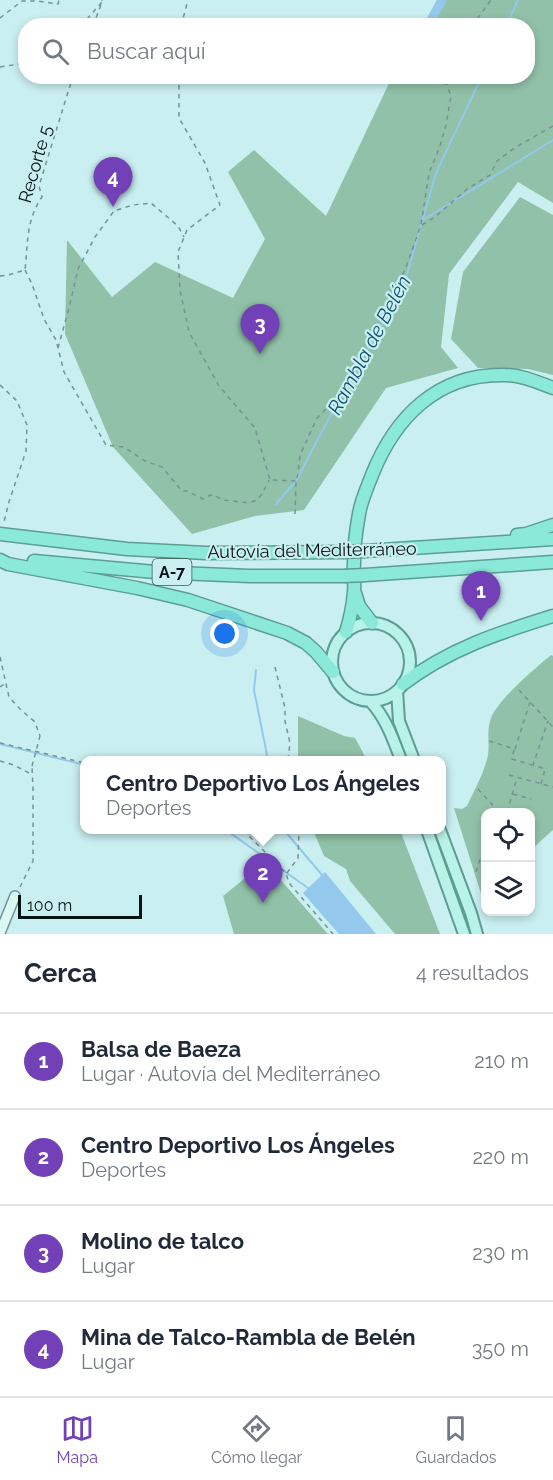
<!DOCTYPE html>
<html lang="es">
<head>
<meta charset="utf-8">
<style>
	:root { --surface:#fff; --page:#f2f2f3; --text:#1f2937; --muted:#747a83; --line:#e0e1e3; --accent:#7241b8 }
	body { margin:0; font-family:Raleway,sans-serif; background:var(--page); color:var(--text) }
	.controls { position:absolute; right:18px; bottom:18px; display:grid; overflow:hidden; border-radius:12px; box-shadow:0 3px 9px #0003 }
	.controls button { width:54px; height:54px; display:grid; place-items:center; padding:0; border:0; border-bottom:2px solid var(--line); background:var(--surface); color:var(--text); font:30px sans-serif }
	.scale { position:absolute; left:18px; bottom:15px; width:124px; box-sizing:border-box; padding-left:6px; border:3px solid #061314; border-top:0; font-size:16px; line-height:21px; white-space:nowrap; color:#061314; -webkit-text-stroke:4px #caeff1; paint-order:stroke }
	.you { position:absolute; left:225px; top:634px; width:21px; height:21px; margin:-15px; border:4px solid #fff; border-radius:50%; background:#1a73e8; box-shadow:0 0 0 9px #1a73e833 }
	.badge { display:grid; place-items:center; width:39px; height:39px; border-radius:50%; background:var(--accent); color:#fff; font-size:20px; font-weight:700 }
	.pin { position:absolute; translate:-50% -50px; filter:drop-shadow(0 2px 3px #0008) }
	.pin::after { content:''; position:absolute; top:32px; width:21px; height:18px; background:inherit; clip-path:polygon(0 0,100% 0,50% 100%) }
	.popup { position:absolute; left:80px; top:756px; width:366px; height:78px; box-sizing:border-box; display:grid; place-content:center; border-radius:12px; background:var(--surface); filter:drop-shadow(0 2px 4px #0005); font-size:20px; white-space:nowrap; color:var(--muted) }
	.popup b { font-size:22px; color:var(--text) }
	.popup::after { content:''; position:absolute; left:50%; top:100%; margin-left:-12px; border:12px solid transparent; border-top-color:var(--surface) }
	.list { margin:0; padding:0; list-style:none }
	h2 { display:flex; justify-content:space-between; align-items:center; height:78px; margin:0; padding:0 24px; font-size:26px }
	h2 small { font-size:20px; font-weight:400; color:var(--muted) }
	.list li { display:grid; grid-template-columns:39px 1fr auto; gap:18px; align-items:center; box-sizing:border-box; height:96px; padding:0 24px; border-top:2px solid var(--line) }
	.list b { display:block; font-size:22px; white-space:nowrap }
	.list p { margin:0; font-size:20px; white-space:nowrap; color:var(--muted) }
	.list em { font-size:20px; font-style:normal; color:var(--muted) }
	.icon { flex:none; width:33px; height:33px; fill:none; stroke:currentColor; stroke-width:2; stroke-linecap:round; stroke-linejoin:round }
	.map { position:relative; flex:none; width:553px; height:934px; overflow:hidden }
	.search { position:absolute; background:var(--surface); box-shadow:0 3px 9px #0003; left:18px; right:18px; top:18px; height:66px; display:flex; align-items:center; gap:15px; box-sizing:border-box; padding:0 21px; border-radius:24px; color:var(--muted); font-size:22px }
	.sheet { height:462px; background:var(--surface) }
	nav { display:flex; justify-content:space-around; align-items:center; box-sizing:border-box; height:84px; border-top:2px solid var(--line); background:var(--surface); font-size:16px; color:var(--muted) }
	nav a { display:grid; justify-items:center; gap:3px }
	nav .on { color:var(--accent) }
	.map>svg:first-child { display:block }
	.green { fill:#91c1a8 }
	.water { fill:#94c8ed }
	.lines { fill:none; stroke-linecap:round; stroke-linejoin:round }
	.stream { stroke:#94c8ed; stroke-width:2 }
	.canal { stroke:#94c8ed; stroke-width:9 }
	.secondary-casing { stroke:#719496; stroke-width:12 }
	.primary-casing { stroke:#5c9e93; stroke-width:14 }
	.highway-casing { stroke:#5c9e93; stroke-width:15 }
	.path { stroke:#779293; stroke-width:1.5; stroke-dasharray:4.5 4.5; stroke-linecap:butt }
	.secondary { stroke:#dcf8f3; stroke-width:9 }
	.primary { stroke:#b9f2e8; stroke-width:10 }
	.highway { stroke:#8ae9d8; stroke-width:12 }
	.highway-bridge-casing { stroke:#5c9e93; stroke-width:15; stroke-linecap:butt }
	.path-bridge { stroke:#779293; stroke-width:1.5; stroke-dasharray:4.5 4.5; stroke-linecap:butt }
	.highway-bridge { stroke:#8ae9d8; stroke-width:12 }
	.labels { text-anchor:middle; dominant-baseline:central; stroke-width:4.5; stroke-linejoin:round; paint-order:stroke }
	.shield { fill:#caeff1; stroke:#415556; stroke-width:1.5 }
	.shield-label { font-size:16px; font-weight:bold; fill:#061314 }
	.street-label { font-size:18px; fill:#061314; stroke:#caeff1 }
	.water-label { font-size:20px; font-style:italic; fill:#114f73; stroke:#caeff1 }
</style>
</head>
<body>
<div class="map">
<svg width="553" height="934" viewBox="0 0 553 934">
	<rect width="100%" height="100%" fill="#caeff1"/>
	<path class="green" d="M444 0H553V203L518 182 449 274 441 347 458 368 386 388 304 510 255 516 192 534 113 447 65 334 67 240 112 297 155 262 233 298 265 239 228 172 254 150 326 216 392 77 528 76V26L424 25 444 6Z
		M520 197 553 215V375L528 369 478 368 451 339 463 272Z
		M551 655 553 656V830L534 847 531 843 530 812H486L485 902 483 900 454 808 462 809 467 806C474 791 485 771 488 755 490 742 486 732 491 718 498 700 535 668 551 655Z
		M298 716 344 736 355 738 367 760H298Z
		M313 830H400L440 934H395L350 881 346 869 324 856Z
		M265 862 328 934H234L223 896Z"/>
	<path class="water" d="M325 872 376 934H339L303 893Z"/>
	<g class="lines">
		<path class="stream" d="M506 26 518 0
			M423 220 553 140
			M276 504 296 481 338 401 404 285 436 173 482 76
			M256 670 254 690 268 760
			M0 744 85 765
			M226 830 308 888
			M284 830 322 875"/>
		<path class="canal" d="M431 26 432 18 442 0"/>
		<defs>
			<path id="secondary" d="M0 933 15 896"/>
			<path id="primary" d="M332 662a39 39 0 1 1 78 0a39 39 0 1 1-78 0Z
				M397 691 399 721 414 760
				M370 701C386 718 393 739 401 760
				M427 830 464 934
				M440 830 471 913 477 934"/>
			<path id="highway" d="M0 534 127 549 206 553 343 552
				M517 535 526 534 553 525
				M365 551 553 539
				M0 560 8 564 137 588 188 600 287 633 306 643 316 652 333 672
				M34 561 155 572 249 576H344
				M365 575 553 562
				M355 593 359 606 372 623
				M346 632C350 619 353 605 354 592 355 583 353 574 354 564 354 548 356 530 359 514 361 501 367 488 372 475 395 417 438 373 505 375 521 375 537 382 553 388
				M403 684C449 649 498 633 553 616"/>
		</defs>
		<use href="#secondary" class="secondary-casing"/>
		<use href="#primary" class="primary-casing"/>
		<use href="#highway" class="highway-casing"/>
		<path class="path" d="M0 18 22 1H37L58 4 59 0
			M81 26 102 2
			M93 26 102 2V0
			M181 26 188 0
			M472 26 491 0
			M0 67 26 63
			M179 76V118L205 163 220 205 187 230 178 252 180 290 189 332 219 386 255 428 270 480 296 481
			M422 225 435 217 467 189 490 175 497 161 516 147 553 126
			M25 270 32 284 44 319 56 340 64 372 106 445 124 447 145 461 162 467 182 491H187L203 499C214 491 214 497 224 500 227 501 230 500 234 501 257 505 259 501 269 480
			M0 276 8 275 25 270C28 243 26 220 42 197L39 186 73 76
			M58 348 69 308 78 269 95 237 114 211 133 205 151 203 178 226 184 237
			M0 385 17 401 27 425 26 451 9 502 4 522
			M295 514 296 481 298 474 300 455 317 418 352 383 387 325 399 281 405 270 421 225 429 173 440 146 446 125 451 96 445 80V76
			M0 657 9 697 20 709 35 722 40 736
			M275 667 285 708V721L290 743 288 760
			M0 687 3 685 5 680
			M519 690 553 727
			M489 741 515 749 530 702
			M0 743 85 763
			M514 750 512 759 532 765
			M0 761 14 765 31 774
			M509 775 553 787
			M541 784 545 769 533 765 548 721
			M478 789 499 812
			M513 794 531 799
			M507 812 517 778
			M243 830 286 873 289 883 333 934
			M530 847 533 850
			M481 858 486 863
			M476 872 486 841
			M287 873 298 858 299 830
			M20 887 33 861V789L32 766"/>
		<use href="#secondary" class="secondary"/>
		<use href="#primary" class="primary"/>
		<use href="#highway" class="highway"/>
		<defs>
			<path id="highway-bridge" d="M343 552 365 551
				M344 576 365 575"/>
		</defs>
		<use href="#highway-bridge" class="highway-bridge-casing"/>
		<path class="path-bridge" d="M32 766 40 736"/>
		<use href="#highway-bridge" class="highway-bridge"/>
	</g>
	<g class="labels">
		<rect class="shield" x="152.5" y="559" width="39" height="26" rx="4.5"/>
		<g class="shield-label">
			<text x="172" y="572">A-7</text>
		</g>
		<g class="street-label">
			<text transform="translate(35 164) rotate(-74)">Recorte 5</text>
			<text transform="translate(312 550) rotate(-1)">Autovía del Mediterráneo</text>
		</g>
		<g class="water-label">
			<text transform="translate(369 345) rotate(-62)">Rambla de Belén</text>
		</g>
	</g>
</svg>
<div class="controls">
<button><svg class="icon" aria-label="locate" viewBox="0 0 24 24"><circle cx="12" cy="12" r="6"/><path d="M12 2v4M12 18v4M2 12h4M18 12h4"/></svg></button>
<button><svg class="icon" aria-label="layers" viewBox="0 0 24 24"><path d="M12 4l9 5-9 5-9-5zM3 14l9 5 9-5"/></svg></button>
</div>
<div class="scale">100 m</div>
<div class="you"></div>
<div class="pin badge" style="left:481px;top:621px">1</div>
<div class="pin badge" style="left:263px;top:903px">2</div>
<div class="popup"><b>Centro Deportivo Los Ángeles</b>Deportes</div>
<div class="pin badge" style="left:260px;top:354px">3</div>
<div class="pin badge" style="left:113px;top:207px">4</div>
<div class="search"><svg class="icon" aria-label="search" viewBox="0 0 24 24"><circle cx="10" cy="10" r="6"/><path d="M15 15l6 6"/></svg>Buscar aquí</div>
</div>
<section class="sheet">
<h2>Cerca<small>4 resultados</small></h2>
<ul class="list">
<li><span class="badge">1</span><div><b>Balsa de Baeza</b><p>Lugar · Autovía del Mediterráneo</p></div><em>210 m</em></li>
<li><span class="badge">2</span><div><b>Centro Deportivo Los Ángeles</b><p>Deportes</p></div><em>220 m</em></li>
<li><span class="badge">3</span><div><b>Molino de talco</b><p>Lugar</p></div><em>230 m</em></li>
<li><span class="badge">4</span><div><b>Mina de Talco-Rambla de Belén</b><p>Lugar</p></div><em>350 m</em></li>
</ul>
</section>
<nav>
<a class="on"><svg class="icon" aria-label="map" viewBox="0 0 24 24"><path d="M3 6l6-2 6 2 6-2v14l-6 2-6-2-6 2zM9 4v14M15 6v14"/></svg>Mapa</a>
<a><svg class="icon" aria-label="directions" viewBox="0 0 24 24"><path d="M12 3l9 9-9 9-9-9zM9 14v-3h6M13 9l2 2-2 2"/></svg>Cómo llegar</a>
<a><svg class="icon" aria-label="saved" viewBox="0 0 24 24"><path d="M7 4h10v16l-5-4-5 4z"/></svg>Guardados</a>
</nav>
</body>
</html>
